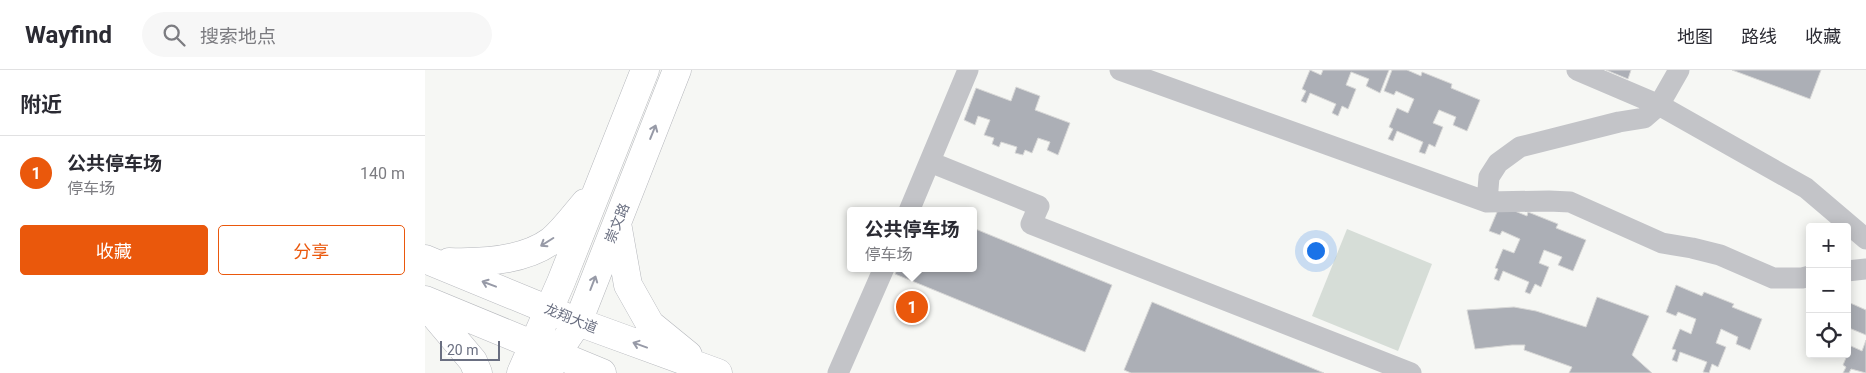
<!DOCTYPE html>
<html lang="zh">
<head>
<meta charset="utf-8">
<style>
	:root { --surface:#fff; --page:#f7f7f7; --text:#2b2b33; --muted:#7c7c81; --line:#e1e1e2; --accent:#ea580c }
	body { margin:0; font-family:Roboto,"Noto Sans SC",sans-serif; background:var(--page); color:var(--text) }
	.controls { position:absolute; right:15px; bottom:15px; display:grid; overflow:hidden; border-radius:5px; box-shadow:0 2px 12px #0003 }
	.controls button { width:45px; height:45px; display:grid; place-items:center; padding:0; border:0; border-bottom:1px solid var(--line); background:var(--surface); color:var(--text); font:25px sans-serif }
	.scale { position:absolute; left:15px; bottom:12px; width:60px; box-sizing:border-box; padding-left:5px; border:2px solid #6a6f81; border-top:0; font-size:14px; line-height:18px; white-space:nowrap; color:#6a6f81; -webkit-text-stroke:4px #fff; paint-order:stroke }
	.you { position:absolute; left:890px; top:180px; width:18px; height:18px; margin:-12px; border:4px solid #fff; border-radius:50%; background:#1a73e8; box-shadow:0 0 0 8px #1a73e833 }
	.badge { display:grid; place-items:center; width:32px; height:32px; border-radius:50%; background:var(--accent); color:#fff; font-size:16px; font-weight:700 }
	.pin { position:absolute; translate:-50% -50%; border:2px solid #fff; box-shadow:0 1px 5px #0006 }
	.popup { position:absolute; left:422px; top:137px; width:130px; height:65px; box-sizing:border-box; display:grid; place-content:center; border-radius:5px; background:var(--surface); filter:drop-shadow(0 1px 4px #0005); font-size:16px; white-space:nowrap; color:var(--muted) }
	.popup b { font-size:19px; color:var(--text) }
	.popup::after { content:''; position:absolute; left:50%; top:100%; margin-left:-10px; border:10px solid transparent; border-top-color:var(--surface) }
	.list { margin:0; padding:0; list-style:none }
	h2 { display:flex; justify-content:space-between; align-items:center; height:65px; margin:0; padding:0 20px; font-size:21px }
	h2 small { font-size:16px; font-weight:400; color:var(--muted) }
	.list li { display:grid; grid-template-columns:32px 1fr auto; gap:15px; align-items:center; box-sizing:border-box; height:75px; padding:0 20px; border-top:1px solid var(--line) }
	.list b { display:block; font-size:19px; white-space:nowrap }
	.list p { margin:0; font-size:16px; white-space:nowrap; color:var(--muted) }
	.list em { font-size:16px; font-style:normal; color:var(--muted) }
	.actions { display:flex; gap:10px; padding:15px 20px }
	.actions a { flex:1; padding:11px 0; border:1px solid var(--accent); border-radius:5px; text-align:center; font-size:18px; color:var(--accent) }
	.actions .main { background:var(--accent); color:#fff }
	.icon { flex:none; width:28px; height:28px; fill:none; stroke:currentColor; stroke-width:2; stroke-linecap:round; stroke-linejoin:round }
	.map { position:relative; flex:none; width:1441px; height:303px; overflow:hidden }
	header { display:flex; align-items:center; gap:30px; box-sizing:border-box; height:70px; padding:0 25px; background:var(--surface); border-bottom:1px solid var(--line) }
	header strong { font-size:24px }
	nav { display:flex; gap:28px; margin-inline-start:auto; font-size:18px }
	.search { width:350px; height:45px; background:var(--page); display:flex; align-items:center; gap:12px; box-sizing:border-box; padding:0 18px; border-radius:28px; color:var(--muted); font-size:19px }
	main { display:flex }
	aside { flex:1; background:var(--surface) }
	.map>svg:first-child { display:block }
	.green { fill:#d6ddd7 }
	.building { fill:#acafb6; stroke:#d8d8d7 }
	.lines { fill:none; stroke-linecap:round; stroke-linejoin:round }
	.major-casing { stroke:#b4b6bb; stroke-width:29 }
	.minor { stroke:#c3c4c8; stroke-width:21 }
	.major { stroke:#fff; stroke-width:28 }
	.oneway { stroke:#979aa7 }
	.labels { text-anchor:middle; dominant-baseline:central; stroke-width:5; stroke-linejoin:round; paint-order:stroke }
	.street-label { font-size:14px; fill:#6a6f81; stroke:#fff }
</style>
</head>
<body>
<header>
<strong>Wayfind</strong>
<div class="search"><svg class="icon" aria-label="search" viewBox="0 0 24 24"><circle cx="10" cy="10" r="6"/><path d="M15 15l6 6"/></svg>搜索地点</div>
<nav><a>地图</a><a>路线</a><a>收藏</a></nav>
</header>
<main>
<aside>
<h2>附近<small></small></h2>
<ul class="list">
<li><span class="badge">1</span><div><b>公共停车场</b><p>停车场</p></div><em>140 m</em></li>
</ul>
<div class="actions"><a class="main">收藏</a><a>分享</a></div>
</aside>
<div class="map">
<svg width="1441" height="303" viewBox="0 0 1441 303">
	<rect width="100%" height="100%" fill="#f6f7f4"/>
	<path class="green" d="M922 159 1007 194 973 281 887 246Z"/>
	<path class="building" d="M885 0 896 5 898 0H964L955 23 941 16 944 9 926 2 921 15 931 19 923 39 917 36 913 46 907 43 911 34 885 23 881 33 876 31 881 21 877 19Z
		M967 0H982L996 6 997 2 1027 14 1026 18 1055 30 1042 61 1028 55 1031 47 1014 40 1008 53 1018 57 1010 77 1004 74 1000 84 994 82 998 72 972 61 968 71 963 69 968 59 964 57 972 38 983 43 989 29 971 21 969 25 959 21Z
		M1181 0H1206L1203 9Z
		M1307 0H1396L1385 29Z
		M591 17 615 26 610 40 645 53 633 85 622 80 625 72 613 68 607 83 600 80 598 85 590 83 592 77 576 72 574 77 567 74 569 68 559 65 565 50 553 46 550 55 539 50 551 18 586 31Z
		M1075 135 1102 146 1103 142 1133 154 1131 158 1161 170 1148 201 1133 195 1137 187 1119 180 1114 193 1124 197 1116 217 1110 214 1105 224 1100 222 1104 212 1078 201 1074 211 1069 209 1073 199 1070 198 1078 179 1089 183 1095 169 1077 161 1075 165 1064 161Z
		M548 158 687 215 660 282 470 204 473 198H548Z
		M1251 215 1277 226 1279 222 1309 234 1307 237 1337 249 1325 280 1311 274 1313 267 1296 259 1291 273 1301 277 1293 297 1287 294 1284 303 1278 302 1282 292 1255 282 1252 292 1247 290 1251 280 1247 279 1255 259 1266 264 1271 249 1253 242 1251 246 1241 242Z
		M1172 227 1224 246 1207 285 1227 303H1144L1147 297 1099 280 1100 275H1087L1050 279 1042 240 1089 237 1111 241 1161 257Z
		M727 232 899 303H706L699 300Z
		M1423 232 1441 240V265L1424 258 1422 263Z
		M1441 270V303L1426 299 1424 303H1418L1421 297 1418 295 1426 276 1437 281Z"/>
	<g class="lines">
		<defs>
			<path id="major" d="M192 153 203 215 225 254 263 285
				M0 189 153 252 293 303
				M24 192C56 193 99 191 126 171 139 160 149 146 160 133
				M0 230 177 303
				M0 234 48 291 53 303
				M96 303 136 212 220 0
				M123 303 131 284 153 252 252 0"/>
		</defs>
		<use href="#major" class="major-casing"/>
		<path class="minor" d="M695 0 1062 132 1124 131 1145 132 1237 173 1267 178 1295 185 1348 208H1377L1385 206
			M1152 0 1234 35 1381 118 1441 169
			M505 92 614 136 606 154 986 303
			M1062 132 1064 107 1073 93 1095 77 1194 52 1219 48 1234 35 1254 0
			M484 141 543 0
			M1422 201 1441 199
			M413 303 459 198"/>
		<use href="#major" class="major"/>
	</g>
	<defs><path id="oneway-shaft" d="M-6 0H5M1.5-3L5.5 0L1.5 3" fill="none" stroke-width="1.6" stroke-linecap="round" stroke-linejoin="round" transform="scale(1.25)"/></defs>
	<g class="oneway">
		<use href="#oneway-shaft" transform="translate(228 62) rotate(-68)"/>
		<use href="#oneway-shaft" transform="translate(122 172) rotate(148)"/>
		<use href="#oneway-shaft" transform="translate(168 213) rotate(-69)"/>
		<use href="#oneway-shaft" transform="translate(64 214) rotate(-159)"/>
		<use href="#oneway-shaft" transform="translate(215 275) rotate(-160)"/>
	</g>
	<g class="labels">
		<g class="street-label">
			<text transform="translate(192 153) rotate(-68)">崇文路</text>
			<text transform="translate(146 248) rotate(22)">龙翔大道</text>
		</g>
	</g>
</svg>
<div class="controls">
<button>+</button>
<button>−</button>
<button><svg class="icon" aria-label="locate" viewBox="0 0 24 24"><circle cx="12" cy="12" r="6"/><path d="M12 2v4M12 18v4M2 12h4M18 12h4"/></svg></button>
</div>
<div class="scale">20 m</div>
<div class="you"></div>
<div class="pin badge" style="left:487px;top:237px">1</div>
<div class="popup"><b>公共停车场</b>停车场</div>
</div>
</main>
</body>
</html>
